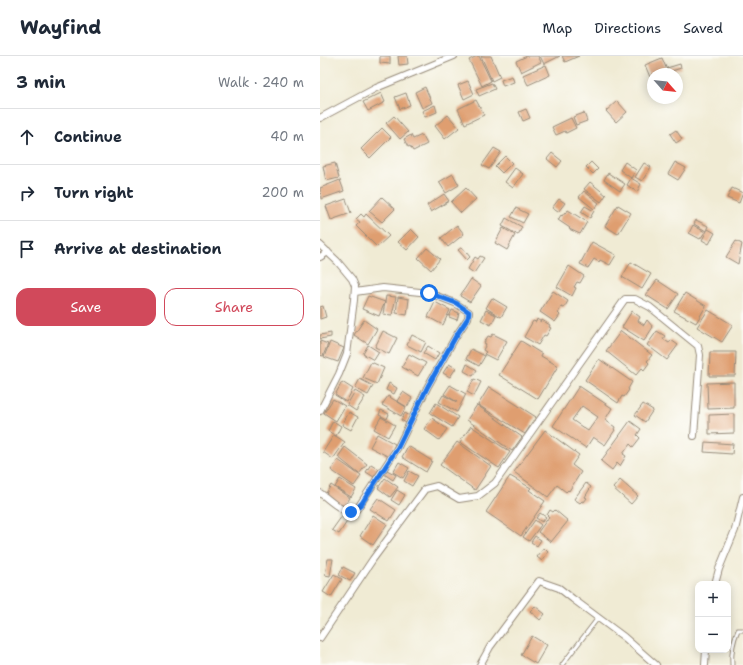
<!DOCTYPE html>
<html lang="en">
<head>
<meta charset="utf-8">
<style>
	:root { --surface:#fff; --page:#f2f2f3; --text:#1f2937; --muted:#747a83; --line:#e0e1e3; --accent:#d1495b }
	body { margin:0; font-family:"Shantell Sans",sans-serif; background:var(--page); color:var(--text) }
	.controls { position:absolute; right:12px; bottom:12px; display:grid; overflow:hidden; border-radius:8px; box-shadow:0 2px 10px #0003 }
	.controls button { width:36px; height:36px; display:grid; place-items:center; padding:0; border:0; border-bottom:1px solid var(--line); background:var(--surface); color:var(--text); font:20px sans-serif }
	.compass { position:absolute; left:327px; top:12px; width:36px; height:36px; border-radius:50%; background:var(--surface); box-shadow:0 2px 10px #0003; rotate:117deg }
	.stop { position:absolute; width:12px; height:12px; margin:-9px; border:3px solid #1a73e8; border-radius:50%; background:#fff }
	.stop.end { background:#1a73e8; border-color:#fff; box-shadow:0 1px 4px #0008 }
	.list { margin:0; padding:0; list-style:none }
	h2 { display:flex; justify-content:space-between; align-items:center; height:52px; margin:0; padding:0 16px; font-size:17px }
	h2 small { font-size:13px; font-weight:400; color:var(--muted) }
	.list li { display:grid; grid-template-columns:26px 1fr auto; gap:12px; align-items:center; box-sizing:border-box; height:56px; padding:0 16px; border-top:1px solid var(--line) }
	.list b { display:block; font-size:15px; white-space:nowrap }
	.list em { font-size:13px; font-style:normal; color:var(--muted) }
	.actions { display:flex; gap:8px; padding:12px 16px }
	.actions a { flex:1; padding:9px 0; border:1px solid var(--accent); border-radius:12px; text-align:center; font-size:14px; color:var(--accent) }
	.actions .main { background:var(--accent); color:#fff }
	.icon { flex:none; width:22px; height:22px; fill:none; stroke:currentColor; stroke-width:2; stroke-linecap:round; stroke-linejoin:round }
	.map { position:relative; flex:none; width:423px; height:609px; overflow:hidden }
	header { display:flex; align-items:center; gap:24px; box-sizing:border-box; height:56px; padding:0 20px; background:var(--surface); border-bottom:1px solid var(--line) }
	header strong { font-size:19px }
	nav { display:flex; gap:22px; margin-inline-start:auto; font-size:14px }
	main { display:flex }
	aside { flex:1; background:var(--surface) }
	.map>svg:first-child { display:block }
	.building { fill:#df9e6f; fill-rule:evenodd }
	.lines { fill:none; stroke-linecap:round; stroke-linejoin:round }
	.service-casing { stroke:#968a79; stroke-width:5 }
	.minor-casing { stroke:#968a79; stroke-width:8 }
	.service { stroke:#fff; stroke-width:3 }
	.minor { stroke:#fff; stroke-width:6 }
	.route { stroke:#1a73e8; stroke-width:5 }
</style>
</head>
<body>
<header>
<strong>Wayfind</strong>
<nav><a>Map</a><a>Directions</a><a>Saved</a></nav>
</header>
<main>
<aside>
<h2>3 min<small>Walk · 240 m</small></h2>
<ul class="list">
<li><svg class="icon" aria-label="ahead" viewBox="0 0 24 24"><path d="M12 20V5M6 11l6-6 6 6"/></svg><div><b>Continue</b></div><em>40 m</em></li>
<li><svg class="icon" aria-label="right" viewBox="0 0 24 24"><path d="M7 20v-9h11M14 6l5 5-5 5"/></svg><div><b>Turn right</b></div><em>200 m</em></li>
<li><svg class="icon" aria-label="arrive" viewBox="0 0 24 24"><path d="M6 21V4h12l-3 4 3 4H6"/></svg><div><b>Arrive at destination</b></div></li>
</ul>
<div class="actions"><a class="main">Save</a><a>Share</a></div>
</aside>
<div class="map">
<svg width="423" height="609" viewBox="0 0 423 609">
	<rect width="100%" height="100%" fill="#fdfcf7"/>
	<filter id="ink" filterUnits="userSpaceOnUse"><feTurbulence type="fractalNoise" baseFrequency=".025" numOctaves="2"/><feDisplacementMap in="SourceGraphic" scale="8" xChannelSelector="R" yChannelSelector="G"/><feConvolveMatrix kernelMatrix="1 2 1 2 8 2 1 2 1" color-interpolation-filters="sRGB"/></filter>
	<filter id="wash" filterUnits="userSpaceOnUse"><feTurbulence type="fractalNoise" baseFrequency=".012" numOctaves="4" result="noise"/><feDisplacementMap in="SourceGraphic" scale="16" xChannelSelector="R" yChannelSelector="G"/><feGaussianBlur stdDeviation="0.9" result="paint"/><feColorMatrix in="noise" values="0 0 0 0 0 0 0 0 0 0 0 0 0 0 0 0 0 1.4 0 .05"/><feComposite in="paint" operator="in"/></filter>
	<g filter="url(#wash)">
		<rect width="100%" height="100%" fill="#f0ebd4"/>
		<g id="blocks">
			<path class="building" d="M60 0H70V8L60 7Z
				M78 0H87L88 8 79 9Z
				M157 0H159L171 25 162 30 149 4Z
				M161 0H171L180 21 172 25Z
				M207 0H218L221 6 201 16 196 5Z
				M220 0H240L224 8Z
				M242 0H259L245 6Z
				M342 2 347 14 337 18H333V20L330 21 325 9Z
				M360 8 361 12 349 16 347 12Z
				M226 9 230 19 208 29 203 19Z
				M192 20 194 26 183 30 181 24Z
				M148 25 154 38 144 43 138 29Z
				M172 27 175 33 159 40 156 33Z
				M105 31 112 47 102 52 95 36Z
				M61 37 65 46 48 55 43 46Z
				M86 37 90 49 80 53 75 41Z
				M156 44 164 59 145 68 138 53Z
				M297 45 307 56 296 66 286 55Z
				M115 49 117 56 105 61 102 55Z
				M206 53 210 62 203 65 199 56Z
				M264 57 267 65 256 69 253 61Z
				M128 59 139 72 125 83 115 70Z
				M74 60 88 76 80 83 66 67Z
				M251 62 256 72 246 77 245 75 236 79 232 71Z
				M62 72 71 81 50 102 41 93Z
				M356 74 362 83 356 87 350 78Z
				M91 79 93 83 102 79 107 88 93 95 90 90 88 91 84 83Z
				M174 92 181 96 169 113 162 109Z
				M232 97 242 105 237 111 227 103Z
				M185 100 192 107 182 117 175 110Z
				M271 106 278 113 273 118 266 111Z
				M305 106 316 114 311 122 300 114Z
				M355 106 366 112 358 124 348 118Z
				M15 107 19 122 6 125 3 110Z
				M324 107 331 111 322 125 315 121Z
				M195 112 203 118 193 132 185 126Z
				M288 117 305 128 300 135 284 124Z
				M133 118 139 129 126 137 119 126Z
				M311 122 321 128 317 136 307 129Z
				M20 124 24 135 1 143 0 132Z
				M270 126 286 139 281 146 264 133Z
				M146 132 156 143 141 157 131 146Z
				M412 132 423 137 419 147 407 142Z
				M264 135 279 147 274 153 259 141Z
				M124 138 129 145 111 156 107 149Z
				M62 141 75 153 62 166 49 155Z
				M26 143 31 157 11 164 6 150Z
				M239 143 245 147 238 156 232 152Z
				M298 149 311 157 298 178 285 170Z
				M265 150 274 155 270 162 261 156Z
				M196 152 208 158 203 167 191 161Z
				M248 154 267 166 260 178 249 173 250 172 238 164 241 159 242 160 245 156 246 157Z
				M41 158 44 161 46 158 69 180 57 191 36 170 40 166 36 163Z
				M186 162 202 171 198 179 182 170Z
				M376 164 388 170 386 175 374 168Z
				M137 169 144 178 128 191 121 182Z
				M373 169 385 176 380 183 369 177Z
				M183 172 195 179 187 194 175 187Z
				M91 173 99 181 87 194 78 186Z
				M388 173 395 177 389 188 382 184Z
				M416 185 422 188 418 208 406 201Z
				M272 186 296 199 290 209 280 204 279 206 274 203 268 212 260 208Z
				M142 191 150 201 147 204 138 194Z
				M107 192 120 203 111 214 98 202Z
				M160 200 164 202 154 217 148 213 155 201 158 203Z
				M311 206 331 218 322 233 302 221Z
				M249 210 264 220 260 227 257 226 254 231 256 232 252 240 237 231Z
				M151 223 161 230 150 246 140 240Z
				M337 224 358 238 348 253 326 239Z
				M233 235 248 245 244 252 241 251 238 257 240 259 235 266 220 256Z
				M365 237 386 250 376 267 354 255Z
				M48 240 65 246 59 260 42 253Z
				M66 240 76 241 72 259 63 258Z
				M78 241 89 243 87 259 76 257Z
				M172 242 187 251 181 261 166 252Z
				M115 246 130 254 123 269 108 261Z
				M3 250 6 261 0 263V251Z
				M132 254 139 257 137 264 129 261Z
				M166 254 176 259 171 269 161 264Z
				M388 254 413 269 402 286 377 271Z
				M312 255 320 261 318 265 324 269 327 264 333 271 324 285 302 271Z
				M217 263 221 266 222 264 230 269 229 271 231 272 226 280 224 279 218 289 204 281 213 265 216 266Z
				M44 264 57 273 48 288 34 279Z
				M63 275 77 282 69 298 55 291Z
				M301 275 332 299 327 305 329 307 324 314 322 312 316 319 286 295Z
				M337 275 345 280 343 283 349 287 351 284 358 289 347 304 327 289Z
				M11 277V281L0 283V279Z
				M173 278 187 285 176 304 164 298 166 296 163 294 166 288 164 287 168 280 171 281Z
				M92 279 106 286 101 296 87 289Z
				M0 285 8 288 3 300 0 299Z
				M201 285 222 298 221 300 238 310 218 343 179 319Z
				M10 286 24 292 18 306 4 301Z
				M48 289 59 296 54 304 43 298Z
				M108 290 119 297 115 304 103 297Z
				M151 293 165 300 159 310 146 303Z
				M390 296H416L415 320H389Z
				M89 298 106 307 98 320 82 311Z
				M279 303 312 326 308 333 309 334 304 341 302 340 298 347 265 324Z
				M51 306 64 312 57 328 43 322Z
				M129 308 136 312 130 321 123 317Z
				M147 308 157 314 153 320 144 315Z
				M40 323 53 330 48 339 35 332Z
				M154 323 161 326 154 340 147 336Z
				M22 326 33 333 26 346 15 339Z
				M414 326V352L388 353 387 327Z
				M69 327 77 332 74 338 66 334Z
				M130 329 146 338 137 356 119 346 123 339 137 346 124 338Z
				M259 330 292 352 285 364 295 371 294 373 295 374 285 389 273 381 266 392 233 370ZM262 350 278 361 268 375 252 364Z
				M169 331 216 361 205 378 158 349Z
				M35 335 45 341 36 355 27 349Z
				M83 336 92 342 87 351 77 345Z
				M68 340 86 351 81 360 62 349Z
				M13 343 25 350 16 365 4 357Z
				M116 347 138 361 132 371 110 357Z
				M323 348 333 354 325 366 315 359Z
				M157 349 202 381 192 395 147 364Z
				M61 354 69 358 67 363 59 359Z
				M29 356 38 361 31 374 22 369Z
				M85 357 90 360 86 367 81 364Z
				M414 358V377L389 378V359Z
				M61 361 75 369 68 381 54 373Z
				M112 362 127 373 119 384 104 373Z
				M13 365 21 370 16 380 8 375Z
				M310 365 321 373 317 379 320 382 313 391 310 388 303 398 306 400 300 410 297 407 292 414 281 405Z
				M151 370 190 396 179 412 140 386Z
				M225 374 259 399 252 409 261 416 249 435 248 434 246 436 237 429 228 441 194 416Z
				M57 378 75 388 69 401 50 391Z
				M14 379 25 386 13 403 3 396Z
				M137 386 171 410 155 434 120 409Z
				M385 386 413 388 412 398 384 396Z
				M88 390 112 405 106 416 82 401Z
				M25 391 47 408 39 418 18 401Z
				M18 404 41 420 34 430 11 414Z
				M79 406 89 412 83 422 73 416Z
				M51 408 59 413 54 421 46 416Z
				M67 414 76 419 73 424 64 418Z
				M89 415 98 420 92 430 84 425Z
				M190 420 211 432 209 434 225 445 201 480 166 456Z
				M65 422 78 431 70 441 58 432Z
				M20 423 36 433 31 441 15 431Z
				M300 424 318 440 311 448 293 432Z
				M266 427 271 431 265 441 267 442 264 446 262 445 260 447 254 443Z
				M11 429 30 442 23 452 5 439Z
				M77 434 85 439 79 449 71 444Z
				M58 442 76 454 69 465 50 453Z
				M230 454 233 456 235 454 248 465 231 486 218 476 229 461 227 459Z
				M220 457 226 461 222 466 216 462Z
				M53 459 67 468 53 489 40 480Z
				M22 460 28 464 19 478 12 474Z
				M215 464 221 469 209 485 203 481Z
				M215 480 221 484 217 490 211 486Z
				M224 492 228 496 222 505 217 501Z
				M8 503H13L10 520 5 519Z
				M23 511 35 517 30 525 19 519Z
				M14 518 22 523 11 541 3 536Z
				M215 550 225 558 220 564 210 555Z
				M212 580 227 589 216 608 201 599Z"/>
		</g>
	</g>
	<g filter="url(#ink)">
		<use href="#blocks" fill-opacity="0" stroke="#968a79" stroke-width="1"/>
		<g class="lines">
			<defs>
				<path id="service" d="M242 609 278 562
					M412 609C411 597 413 585 418 574H423"/>
				<path id="minor" d="M0 62 56 32 134 0
					M0 189 17 205 32 223 35 230 34 244 27 298 19 318 0 355
					M0 201 8 196
					M0 437C10 444 21 456 33 456L37 453 78 391 108 330 136 280 148 262 149 256 135 247 109 237 63 232 35 236
					M395 528 399 513 415 474 423 441
					M0 582 53 503 105 433 117 430 139 443 158 440 175 427 305 243H315L330 251 378 290 380 299 374 380
					M160 609 170 591 219 525 239 532 253 543 304 581 336 609
					M385 609 386 594"/>
			</defs>
			<use href="#service" class="service-casing"/>
			<use href="#minor" class="minor-casing"/>
			<use href="#service" class="service"/>
			<use href="#minor" class="minor"/>
		</g>
	</g>
	<g class="lines" filter="url(#ink)">
		<path class="route" d="M31 456H33L42 447 78 391 108 330 136 280 148 262 149 256 136 247 109 237"/>
	</g>
</svg>
<div class="controls">
<button>+</button>
<button>−</button>
</div>
<svg class="compass" viewBox="-18 -18 36 36"><path d="M0-13l5 13h-10z" fill="#e53935"/><path d="M0 13l5-13h-10z" fill="#747a83"/></svg>
<div class="stop" style="left:109px;top:237px"></div>
<div class="stop end" style="left:31px;top:456px"></div>
</div>
</main>
</body>
</html>
